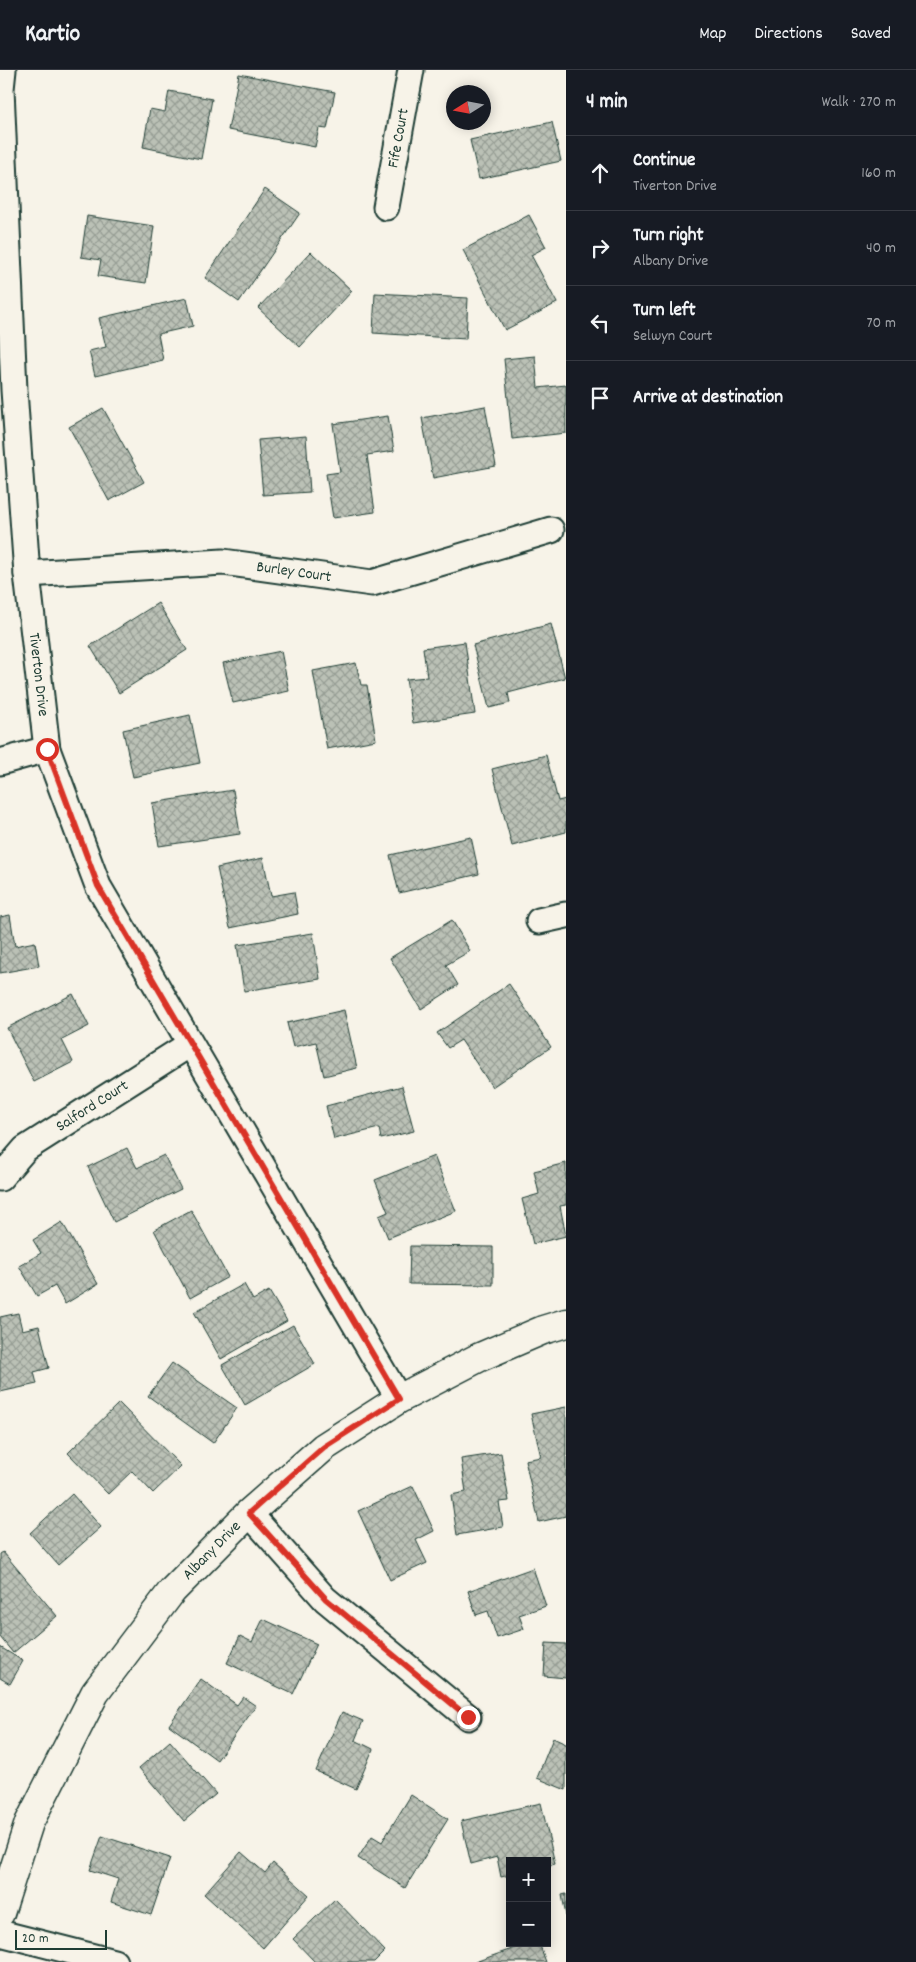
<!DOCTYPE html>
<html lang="en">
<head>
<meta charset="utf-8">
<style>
	:root { --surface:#171b24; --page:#242831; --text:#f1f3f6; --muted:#9ea1a6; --line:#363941 }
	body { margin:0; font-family:Dekko,sans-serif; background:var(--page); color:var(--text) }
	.controls { position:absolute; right:15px; bottom:15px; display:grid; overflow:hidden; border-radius:0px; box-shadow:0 2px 12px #0003 }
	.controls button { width:45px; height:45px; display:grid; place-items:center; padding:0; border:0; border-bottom:1px solid var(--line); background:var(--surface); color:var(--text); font:25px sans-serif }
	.compass { position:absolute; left:446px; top:15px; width:45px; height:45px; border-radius:50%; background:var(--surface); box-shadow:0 2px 12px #0003; rotate:259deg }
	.scale { position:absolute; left:15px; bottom:12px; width:92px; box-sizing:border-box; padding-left:5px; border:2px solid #1f3d34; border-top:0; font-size:14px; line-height:18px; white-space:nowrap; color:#1f3d34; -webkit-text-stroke:4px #f7f3e8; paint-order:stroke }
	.stop { position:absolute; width:15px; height:15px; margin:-11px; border:4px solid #d93025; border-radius:50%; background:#fff }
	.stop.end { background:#d93025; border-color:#fff; box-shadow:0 1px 5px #0008 }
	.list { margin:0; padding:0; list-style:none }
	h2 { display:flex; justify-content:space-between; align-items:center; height:65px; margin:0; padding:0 20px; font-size:21px }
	h2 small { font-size:16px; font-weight:400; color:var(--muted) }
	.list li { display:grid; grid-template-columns:32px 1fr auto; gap:15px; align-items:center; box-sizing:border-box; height:75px; padding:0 20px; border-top:1px solid var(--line) }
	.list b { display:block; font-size:19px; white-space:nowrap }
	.list p { margin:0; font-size:16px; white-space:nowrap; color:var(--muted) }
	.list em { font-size:16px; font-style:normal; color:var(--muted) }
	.icon { flex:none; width:28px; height:28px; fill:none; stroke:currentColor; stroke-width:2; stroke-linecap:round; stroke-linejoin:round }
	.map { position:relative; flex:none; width:566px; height:1892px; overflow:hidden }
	header { display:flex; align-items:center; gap:30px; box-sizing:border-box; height:70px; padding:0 25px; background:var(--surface); border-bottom:1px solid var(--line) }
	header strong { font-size:24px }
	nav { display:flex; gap:28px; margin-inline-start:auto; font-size:18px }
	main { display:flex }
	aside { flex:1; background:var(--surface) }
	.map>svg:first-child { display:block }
	.building { fill:url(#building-cross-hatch); stroke:#1f3d34 }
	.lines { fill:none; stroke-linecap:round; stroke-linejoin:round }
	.street-casing { stroke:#1f3d34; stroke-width:29 }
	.secondary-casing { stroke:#1f3d34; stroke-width:31 }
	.street { stroke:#f7f3e8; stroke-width:25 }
	.secondary { stroke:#f7f3e8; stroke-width:28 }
	.route { stroke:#d93025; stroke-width:6 }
	.labels { text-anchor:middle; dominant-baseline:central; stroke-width:5; stroke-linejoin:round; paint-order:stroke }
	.street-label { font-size:16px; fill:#1f3d34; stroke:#f7f3e8 }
</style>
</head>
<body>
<header>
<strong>Kartio</strong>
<nav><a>Map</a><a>Directions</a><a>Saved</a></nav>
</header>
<main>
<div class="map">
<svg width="566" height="1892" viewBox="0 0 566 1892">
	<defs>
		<pattern id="building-cross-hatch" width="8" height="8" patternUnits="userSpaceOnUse" patternTransform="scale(1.25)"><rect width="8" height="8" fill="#bbc1b6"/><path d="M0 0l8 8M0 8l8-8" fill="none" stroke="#979e95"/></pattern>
	</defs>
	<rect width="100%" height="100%" fill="#f7f3e8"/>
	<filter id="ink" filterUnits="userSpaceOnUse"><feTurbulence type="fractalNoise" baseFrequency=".02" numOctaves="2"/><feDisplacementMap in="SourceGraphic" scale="10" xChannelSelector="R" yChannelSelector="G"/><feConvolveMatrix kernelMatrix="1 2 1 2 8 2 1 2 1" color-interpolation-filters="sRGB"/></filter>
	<g filter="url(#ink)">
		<path class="building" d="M239 4 335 22 327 59 319 58 315 77 228 60Z
			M169 21 212 29 201 89 143 77 150 39 165 42Z
			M552 52 561 91 479 109 470 70Z
			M265 119 300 143 239 232 205 208Z
			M529 145 546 177 531 185 557 233 505 260 463 180Z
			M87 146 154 156 146 213 98 206 101 190 81 187Z
			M311 182 352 221 300 277 258 238Z
			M375 223 468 228 466 269 373 263Z
			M187 228 193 256 158 264 163 290 95 306 89 281 106 277 99 248Z
			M535 286 538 318 566 315V363L512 369 504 289Z
			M485 336 496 396 433 408 422 348Z
			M103 338 144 412 109 431 69 357Z
			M388 346 394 381 367 385 375 442 333 448 326 404 340 402 333 354Z
			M306 366 310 422 263 425 258 370Z
			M158 533 187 580 119 623 90 576Z
			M551 554 565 608 508 623 510 633 489 638 473 575Z
			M465 572 475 644 413 653 406 609 427 607 423 578Z
			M281 581 289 621 233 633 223 593Z
			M356 593 361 615H367L376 670 327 679 313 601Z
			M190 645 200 693 133 707 123 660Z
			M546 685 558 731 566 729V762L512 776 492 699Z
			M233 720 240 764 159 776 152 733Z
			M471 767 479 804 399 823 390 785Z
			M263 788 271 826 294 822 298 844 230 858 217 798Z
			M10 845 15 876 35 872 39 896 0 903V847Z
			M452 850 470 881 446 895 458 915 421 939 390 888Z
			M313 863 320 909 244 921 237 875Z
			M509 914 551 977 492 1017 461 970 448 978 437 963Z
			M73 924 89 956 62 970 73 992 34 1012 7 958Z
			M344 940 357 998 324 1006 316 972 293 977 287 953Z
			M402 1016 414 1061 381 1069 379 1058 334 1069 326 1036Z
			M127 1078 137 1098 164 1085 181 1119 114 1152 88 1097Z
			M434 1086 456 1141 388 1168 379 1146 388 1142 375 1110Z
			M566 1093V1135L560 1136 566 1166 533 1174 522 1129 539 1124 534 1101Z
			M191 1140 228 1207 190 1228 154 1160Z
			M62 1152 98 1214 65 1234 55 1216 37 1226 19 1196 41 1183 33 1170Z
			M410 1176 493 1177V1215L409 1214Z
			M244 1214 253 1230 269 1221 287 1251 221 1289 194 1242Z
			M18 1243 22 1260 39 1256 49 1298 34 1302 37 1314 0 1322V1247Z
			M293 1255 315 1294 245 1335 222 1295Z
			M172 1293 237 1338 213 1373 148 1326Z
			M119 1333 181 1396 153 1423 132 1401 108 1424 68 1383Z
			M566 1337V1446L539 1452 525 1390 541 1387 531 1344Z
			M501 1383 509 1431 499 1432 503 1457 457 1465 451 1425 466 1422 461 1389Z
			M413 1416 434 1461 416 1470 427 1493 390 1510 358 1441Z
			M72 1424 101 1457 58 1495 30 1463Z
			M3 1482 57 1546 13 1583 0 1567V1484Z
			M533 1498 546 1536 519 1545 524 1559 497 1568 488 1541 476 1545 468 1521Z
			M263 1549 317 1574 293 1624 227 1593 240 1566 252 1572Z
			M546 1573 566 1574V1608L544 1606Z
			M0 1577 23 1591 10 1614 0 1608Z
			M201 1609 237 1635 243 1627 256 1636 217 1690 169 1655Z
			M342 1642 363 1651 355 1670 373 1679 356 1719 316 1701Z
			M553 1668 566 1674V1720L537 1708Z
			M170 1671 216 1724 184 1751 139 1698Z
			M411 1725 448 1749 405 1818 358 1788 372 1766 382 1772Z
			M541 1733 555 1794 547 1796V1791H510V1805L501 1807 497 1787 471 1794 461 1751Z
			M102 1766 170 1788 151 1845 111 1832 118 1809 90 1800Z
			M241 1782 265 1803 273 1793 309 1825 263 1878 204 1824Z
			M566 1824V1846L562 1825Z
			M335 1829 385 1881 374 1892H315L293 1869Z
			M529 1873H539L546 1892H475Z"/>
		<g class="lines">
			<defs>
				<g id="street">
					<path id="s1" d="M3 0 1 19 14 320 27 504 47 679 98 816 399 1329"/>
					<path id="s2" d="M386 137 411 0"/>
					<path id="s3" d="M27 504 223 492 372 513 551 460"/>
					<path d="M0 692 47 679"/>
					<path d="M539 851 566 845"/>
					<path id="s4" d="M0 1108 25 1079 190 974"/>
					<path d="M249 1443 325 1529 468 1647"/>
					<path d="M0 1863 114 1892"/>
				</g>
				<g id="secondary">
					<path id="s5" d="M0 1843 29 1753 95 1623 172 1521 249 1443 324 1377 399 1329 480 1287 543 1260 566 1253"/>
				</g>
			</defs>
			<use href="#street" class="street-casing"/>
			<use href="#secondary" class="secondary-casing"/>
			<use href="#street" class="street"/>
			<use href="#secondary" class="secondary"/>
		</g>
	</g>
	<g class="lines" filter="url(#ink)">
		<path class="route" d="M47 679 98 816 399 1329 324 1377 249 1443 326 1529 468 1647"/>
	</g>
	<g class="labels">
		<g class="street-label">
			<text stroke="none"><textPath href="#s2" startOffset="70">Fife Court</textPath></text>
			<text stroke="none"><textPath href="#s3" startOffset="268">Burley Court</textPath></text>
			<text stroke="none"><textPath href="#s1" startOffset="606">Tiverton Drive</textPath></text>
			<text stroke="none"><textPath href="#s4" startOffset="118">Salford Court</textPath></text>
			<text stroke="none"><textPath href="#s5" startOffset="425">Albany Drive</textPath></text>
		</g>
	</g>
</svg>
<div class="controls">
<button>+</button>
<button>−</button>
</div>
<svg class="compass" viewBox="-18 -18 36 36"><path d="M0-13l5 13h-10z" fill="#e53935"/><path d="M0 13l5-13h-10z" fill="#9ea1a6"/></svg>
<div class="scale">20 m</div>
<div class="stop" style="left:47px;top:679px"></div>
<div class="stop end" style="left:468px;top:1647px"></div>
</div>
<aside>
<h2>4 min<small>Walk · 270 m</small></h2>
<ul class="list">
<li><svg class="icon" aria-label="ahead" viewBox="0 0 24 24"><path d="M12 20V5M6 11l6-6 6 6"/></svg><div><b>Continue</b><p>Tiverton Drive</p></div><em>160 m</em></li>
<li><svg class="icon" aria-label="right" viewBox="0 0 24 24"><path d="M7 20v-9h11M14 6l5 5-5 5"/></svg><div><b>Turn right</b><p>Albany Drive</p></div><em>40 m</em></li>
<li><svg class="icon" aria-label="left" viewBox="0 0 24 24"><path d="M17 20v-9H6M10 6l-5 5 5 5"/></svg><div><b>Turn left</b><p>Selwyn Court</p></div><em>70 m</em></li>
<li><svg class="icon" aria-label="arrive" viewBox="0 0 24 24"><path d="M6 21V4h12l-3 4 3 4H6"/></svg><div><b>Arrive at destination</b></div></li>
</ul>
</aside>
</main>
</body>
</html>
